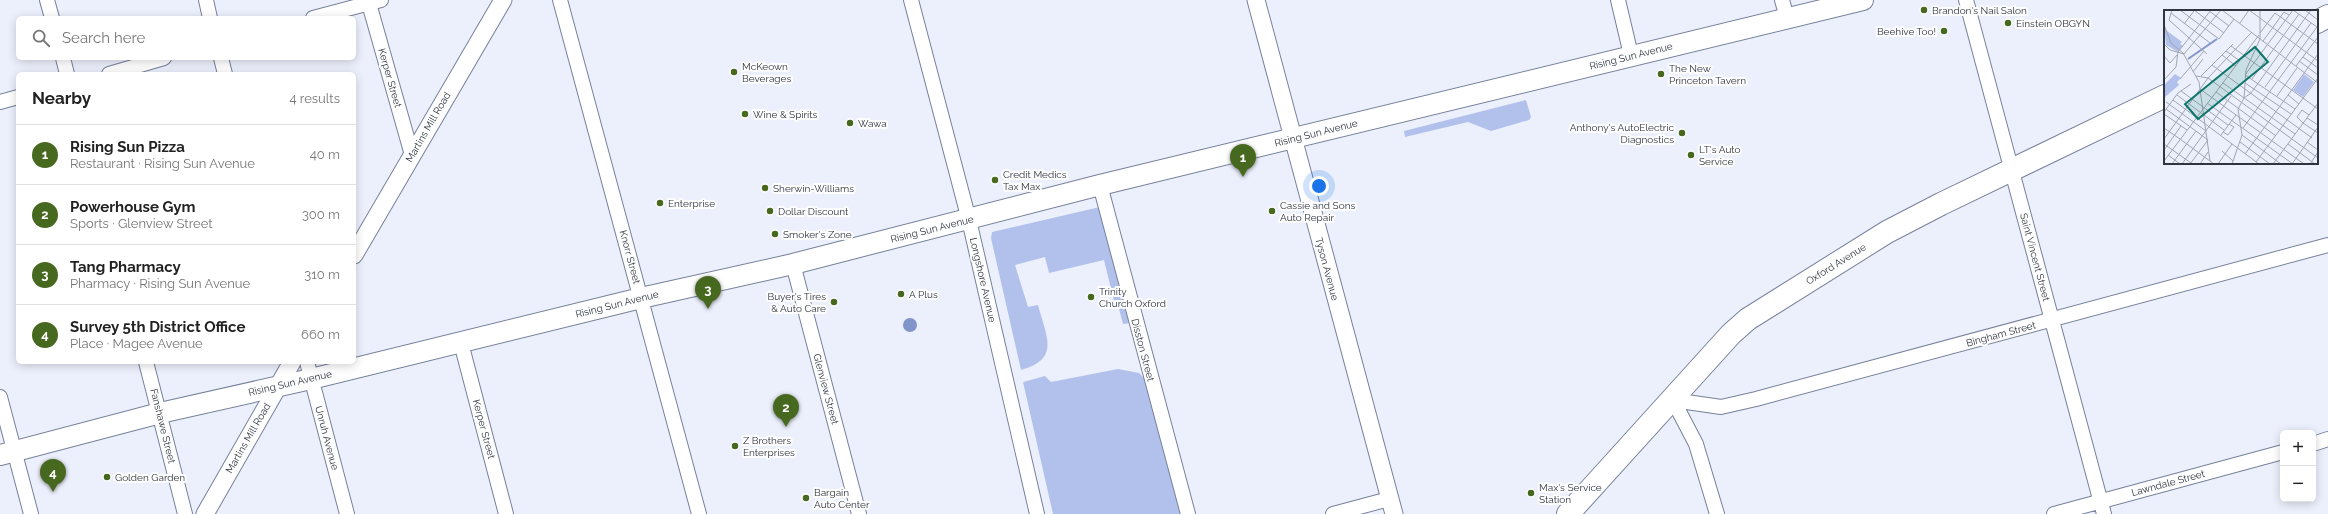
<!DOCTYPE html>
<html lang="en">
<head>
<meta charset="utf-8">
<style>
	:root { --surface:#fff; --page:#f2f2f2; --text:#222; --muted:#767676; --line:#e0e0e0; --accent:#47681f }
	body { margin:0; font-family:Raleway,sans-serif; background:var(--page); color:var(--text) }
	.controls { position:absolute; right:12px; bottom:12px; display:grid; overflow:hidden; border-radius:6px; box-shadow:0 2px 10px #0003 }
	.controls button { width:36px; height:36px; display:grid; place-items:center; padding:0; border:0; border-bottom:1px solid var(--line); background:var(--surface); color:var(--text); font:20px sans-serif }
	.you { position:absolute; left:1319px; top:186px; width:14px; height:14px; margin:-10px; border:3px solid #fff; border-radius:50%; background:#1a73e8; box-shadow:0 0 0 6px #1a73e833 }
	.badge { display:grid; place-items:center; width:26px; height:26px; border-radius:50%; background:var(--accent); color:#fff; font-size:13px; font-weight:700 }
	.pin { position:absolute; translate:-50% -33px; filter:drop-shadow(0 1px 2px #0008) }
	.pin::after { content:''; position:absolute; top:21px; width:14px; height:12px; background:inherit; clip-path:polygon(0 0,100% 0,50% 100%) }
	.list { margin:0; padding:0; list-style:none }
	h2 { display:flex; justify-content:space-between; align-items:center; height:52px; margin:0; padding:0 16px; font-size:17px }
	h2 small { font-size:13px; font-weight:400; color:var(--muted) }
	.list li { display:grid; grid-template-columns:26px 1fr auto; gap:12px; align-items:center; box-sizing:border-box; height:60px; padding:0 16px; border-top:1px solid var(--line) }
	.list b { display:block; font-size:15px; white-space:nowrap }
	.list p { margin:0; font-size:13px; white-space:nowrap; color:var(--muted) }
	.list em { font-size:13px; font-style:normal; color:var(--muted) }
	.icon { flex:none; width:22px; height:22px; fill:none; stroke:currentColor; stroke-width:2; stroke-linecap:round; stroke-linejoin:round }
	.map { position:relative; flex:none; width:2328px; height:514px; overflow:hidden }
	.search { position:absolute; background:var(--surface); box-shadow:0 2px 10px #0003; left:16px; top:16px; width:340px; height:44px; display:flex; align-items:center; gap:10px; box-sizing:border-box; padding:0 14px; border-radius:6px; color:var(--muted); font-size:15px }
	.panel { position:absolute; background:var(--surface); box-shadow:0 2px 10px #0003; left:16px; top:72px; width:340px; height:292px; border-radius:6px }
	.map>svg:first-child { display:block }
	.green { fill:#b1c1ec }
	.water { fill:#8195c9 }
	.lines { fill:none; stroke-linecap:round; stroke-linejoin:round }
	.minor-casing { stroke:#77819b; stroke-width:16 }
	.tertiary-casing { stroke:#77819b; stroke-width:19 }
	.secondary-casing { stroke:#77819b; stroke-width:22 }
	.primary-casing { stroke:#77819b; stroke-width:24 }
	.minor { stroke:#fff; stroke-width:14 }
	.tertiary { stroke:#fff; stroke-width:17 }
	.secondary { stroke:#fff; stroke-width:20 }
	.primary { stroke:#fff; stroke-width:22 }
	.poi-dot { fill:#47681f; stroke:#fefefe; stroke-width:1.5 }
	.labels { text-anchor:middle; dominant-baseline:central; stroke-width:4; stroke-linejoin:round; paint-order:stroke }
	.poi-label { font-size:10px; fill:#2f343f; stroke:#fefefe; text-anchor:start }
	.street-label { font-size:10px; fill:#2f343f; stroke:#fefefe }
	.inset-river { fill:none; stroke:#8195c9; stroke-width:2 }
	.inset-road { fill:none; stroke:#a0a5b0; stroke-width:1 }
	.view { fill:#0f766e; fill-opacity:0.15; stroke:#0f766e; stroke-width:2 }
	.inset-edge { fill:none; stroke:#2f343f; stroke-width:2 }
</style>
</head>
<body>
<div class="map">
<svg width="2328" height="514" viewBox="0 0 2328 514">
	<rect width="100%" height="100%" fill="#ecf0fc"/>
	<path class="green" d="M1526 100 1531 117 1529 120 1491 131 1468 122 1405 137 1404 131Z
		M1100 207 1132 323 1123 324 1118 305H1115L1104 260 1049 273 1045 257 1015 265 1028 307 1038 305C1046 336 1061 359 1021 370L991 238 992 232Z
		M1118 369 1139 373 1145 379 1182 514H1053L1023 382 1045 376 1051 382Z"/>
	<path class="water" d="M903 325a7 7 0 1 1 14 0a7 7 0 1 1-14 0Z"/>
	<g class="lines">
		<defs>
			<path id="minor" d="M47 0 52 18
				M206 0 210 18
				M368 0 412 155
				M560 0 699 514
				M911 0 969 220 1037 514
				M1618 0 1631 55
				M1782 0 1787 18
				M1966 0 2104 514
				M313 18 381 0
				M63 58 67 74
				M221 58 225 74
				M109 74 164 58
				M0 102 18 97
				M1100 185 1188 514
				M793 264 859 514
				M461 343 506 514
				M146 362 185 514
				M307 362 347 514
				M0 397 31 514
				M1673 400 1721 407 1756 399 2328 245
				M1673 400 1696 444 1717 514
				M2313 444 2328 439
				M1333 514 1389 499
				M2054 514 2283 452"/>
			<path id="tertiary" d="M1256 0 1394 514
				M354 255 503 0
				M205 514 292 362"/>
			<path id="secondary" d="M0 455 160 413 311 379 641 298 793 264 1100 185 1863 0"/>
			<path id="primary" d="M2317 22 2328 16
				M1568 514 1731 334 1748 319 1887 232 1941 204 2165 96"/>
		</defs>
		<use href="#minor" class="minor-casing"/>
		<use href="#tertiary" class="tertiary-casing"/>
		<use href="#secondary" class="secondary-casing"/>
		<use href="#primary" class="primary-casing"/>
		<use href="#minor" class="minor"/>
		<use href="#tertiary" class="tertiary"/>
		<use href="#secondary" class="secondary"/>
		<use href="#primary" class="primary"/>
	</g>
	<g class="poi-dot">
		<circle cx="1924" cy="10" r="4"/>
		<circle cx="2008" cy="23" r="4"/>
		<circle cx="1944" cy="31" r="4"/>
		<circle cx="734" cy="72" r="4"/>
		<circle cx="1661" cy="74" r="4"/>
		<circle cx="745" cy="114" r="4"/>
		<circle cx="850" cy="123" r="4"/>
		<circle cx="1682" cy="133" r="4"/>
		<circle cx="1691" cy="155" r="4"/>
		<circle cx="995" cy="180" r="4"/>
		<circle cx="765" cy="188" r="4"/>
		<circle cx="660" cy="203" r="4"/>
		<circle cx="770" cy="211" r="4"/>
		<circle cx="1272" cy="211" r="4"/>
		<circle cx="775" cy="234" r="4"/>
		<circle cx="901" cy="294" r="4"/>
		<circle cx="1091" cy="297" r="4"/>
		<circle cx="834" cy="302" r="4"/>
		<circle cx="735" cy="446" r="4"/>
		<circle cx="107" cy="477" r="4"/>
		<circle cx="1531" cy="493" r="4"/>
		<circle cx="806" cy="498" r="4"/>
	</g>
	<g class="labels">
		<g class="poi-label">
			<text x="1932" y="10">Brandon's Nail Salon</text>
			<text x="2016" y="23">Einstein OBGYN</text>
			<text x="1936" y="31" text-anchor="end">Beehive Too!</text>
			<text x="742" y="66">McKeown<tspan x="742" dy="12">Beverages</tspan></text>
			<text x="1669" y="68">The New<tspan x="1669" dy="12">Princeton Tavern</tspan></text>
			<text x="753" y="114">Wine &amp; Spirits</text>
			<text x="858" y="123">Wawa</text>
			<text x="1674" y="127" text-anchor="end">Anthony's AutoElectric<tspan x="1674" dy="12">Diagnostics</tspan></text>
			<text x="1699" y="149">LT's Auto<tspan x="1699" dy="12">Service</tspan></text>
			<text x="1003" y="174">Credit Medics<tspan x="1003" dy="12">Tax Max</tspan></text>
			<text x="773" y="188">Sherwin-Williams</text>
			<text x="668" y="203">Enterprise</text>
			<text x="1280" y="205">Cassie and Sons<tspan x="1280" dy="12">Auto Repair</tspan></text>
			<text x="778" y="211">Dollar Discount</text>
			<text x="783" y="234">Smoker's Zone</text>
			<text x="1099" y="291">Trinity<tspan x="1099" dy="12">Church Oxford</tspan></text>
			<text x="909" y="294">A Plus</text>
			<text x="826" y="296" text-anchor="end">Buyer's Tires<tspan x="826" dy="12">&amp; Auto Care</tspan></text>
			<text x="743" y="440">Z Brothers<tspan x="743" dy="12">Enterprises</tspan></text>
			<text x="115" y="477">Golden Garden</text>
			<text x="1539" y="487">Max's Service<tspan x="1539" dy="12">Station</tspan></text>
			<text x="814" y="492">Bargain<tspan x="814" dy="12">Auto Center</tspan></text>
		</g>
		<g class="street-label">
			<text transform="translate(1631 56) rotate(-14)">Rising Sun Avenue</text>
			<text transform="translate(390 78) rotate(74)">Kerper Street</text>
			<text transform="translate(428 127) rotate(-60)">Martins Mill Road</text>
			<text transform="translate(1316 133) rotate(-14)">Rising Sun Avenue</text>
			<text transform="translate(932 229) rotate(-14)">Rising Sun Avenue</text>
			<text transform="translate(630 257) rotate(75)">Knorr Street</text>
			<text transform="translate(2035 257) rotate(75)">Saint Vincent Street</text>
			<text transform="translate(1836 264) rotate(-32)">Oxford Avenue</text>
			<text transform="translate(1327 269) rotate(75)">Tyson Avenue</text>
			<text transform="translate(983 280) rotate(77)">Longshore Avenue</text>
			<text transform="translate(617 304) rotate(-14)">Rising Sun Avenue</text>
			<text transform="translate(2001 334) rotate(-15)">Bingham Street</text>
			<text transform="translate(1143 350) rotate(75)">Disston Street</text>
			<text transform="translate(290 383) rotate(-13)">Rising Sun Avenue</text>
			<text transform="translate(826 389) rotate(75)">Glenview Street</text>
			<text transform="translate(163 426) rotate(76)">Fanshawe Street</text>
			<text transform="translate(484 429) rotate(75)">Kerper Street</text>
			<text transform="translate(248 438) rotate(-60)">Martins Mill Road</text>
			<text transform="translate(327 438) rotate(75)">Unruh Avenue</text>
			<text transform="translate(2168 483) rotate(-15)">Lawndale Street</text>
		</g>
	</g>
	<g transform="translate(2164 10)">
		<rect width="154" height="154" fill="#ecf0fc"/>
		<path d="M0 14 3 21 18 32 16 34 19 36 14 42 2 35ZM11 64 17 68 13 72 15 75 1 87 0 75ZM140 64 150 72 139 87 129 80Z" fill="#b1c1ec"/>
		<path class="inset-river" d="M24 49 53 29"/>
		<path class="inset-road" d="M8 0 5 10 43 44M16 0 55 29 70 9M30 0 60 23M44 0 65 16M58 0 154 73M85 0 154 51M129 0 81 65 131 99M129 0 153 17M141 0 154 10M7 3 46 33M76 13 85 0M20 14 30 1M0 15 7 33 19 43 35 72 46 151M96 23 111 3 154 34M99 31 120 2 125 5M0 34 6 40 20 44 57 0M67 36 154 99M62 41 76 51M58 45 72 56M0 46 6 53 13 45M139 47 154 58M135 51 154 65M48 55 148 128M132 56 154 27M29 62 39 49M32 66 44 68 154 148M37 66 69 34M16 69 40 41M88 69 135 4M0 70 12 57 14 42 47 0M59 73 131 124M81 73 127 104M101 77 147 13M36 79 140 154M17 81 64 115M52 82 112 126M13 85 60 120M124 85 135 94M113 86 133 58M80 88 87 83 147 0M9 90 95 154M2 92 42 121M43 93 129 154M2 99 44 130 26 154M0 102 14 83 27 74M0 104 23 120M143 108 154 115M139 113 133 107 138 100 145 105M139 113 154 123M0 118 16 129M79 118 153 17M59 122 64 125 70 117 65 114M57 125 72 105M78 125 117 154M0 129 44 68 87 23M16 129 50 154M76 132 106 154M143 132 154 140M0 134 27 153M124 134 151 154M0 140 17 116M58 141 69 151M81 144 154 44M4 145 16 154M0 151 95 25M92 152 154 68M8 154 32 121M18 154 67 86M36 154 44 142M54 154 68 134M68 154 78 125 74 99 80 88 82 60 96 29V0M109 154 154 93M128 154 154 117M146 154 154 142"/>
		<path class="view" d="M91 37 104 52 34 109 21 94Z"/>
		<rect width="154" height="154" class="inset-edge"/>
	</g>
</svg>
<div class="controls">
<button>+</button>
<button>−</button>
</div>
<div class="you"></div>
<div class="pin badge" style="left:1243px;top:177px">1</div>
<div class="pin badge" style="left:786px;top:427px">2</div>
<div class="pin badge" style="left:708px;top:309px">3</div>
<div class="pin badge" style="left:53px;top:492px">4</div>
<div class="search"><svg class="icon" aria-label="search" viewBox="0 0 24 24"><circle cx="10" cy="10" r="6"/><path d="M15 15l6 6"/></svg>Search here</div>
<section class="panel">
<h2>Nearby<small>4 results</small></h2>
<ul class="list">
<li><span class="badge">1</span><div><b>Rising Sun Pizza</b><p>Restaurant · Rising Sun Avenue</p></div><em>40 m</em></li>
<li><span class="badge">2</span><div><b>Powerhouse Gym</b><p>Sports · Glenview Street</p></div><em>300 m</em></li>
<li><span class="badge">3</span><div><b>Tang Pharmacy</b><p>Pharmacy · Rising Sun Avenue</p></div><em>310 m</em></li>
<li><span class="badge">4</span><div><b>Survey 5th District Office</b><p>Place · Magee Avenue</p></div><em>660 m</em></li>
</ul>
</section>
</div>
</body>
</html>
